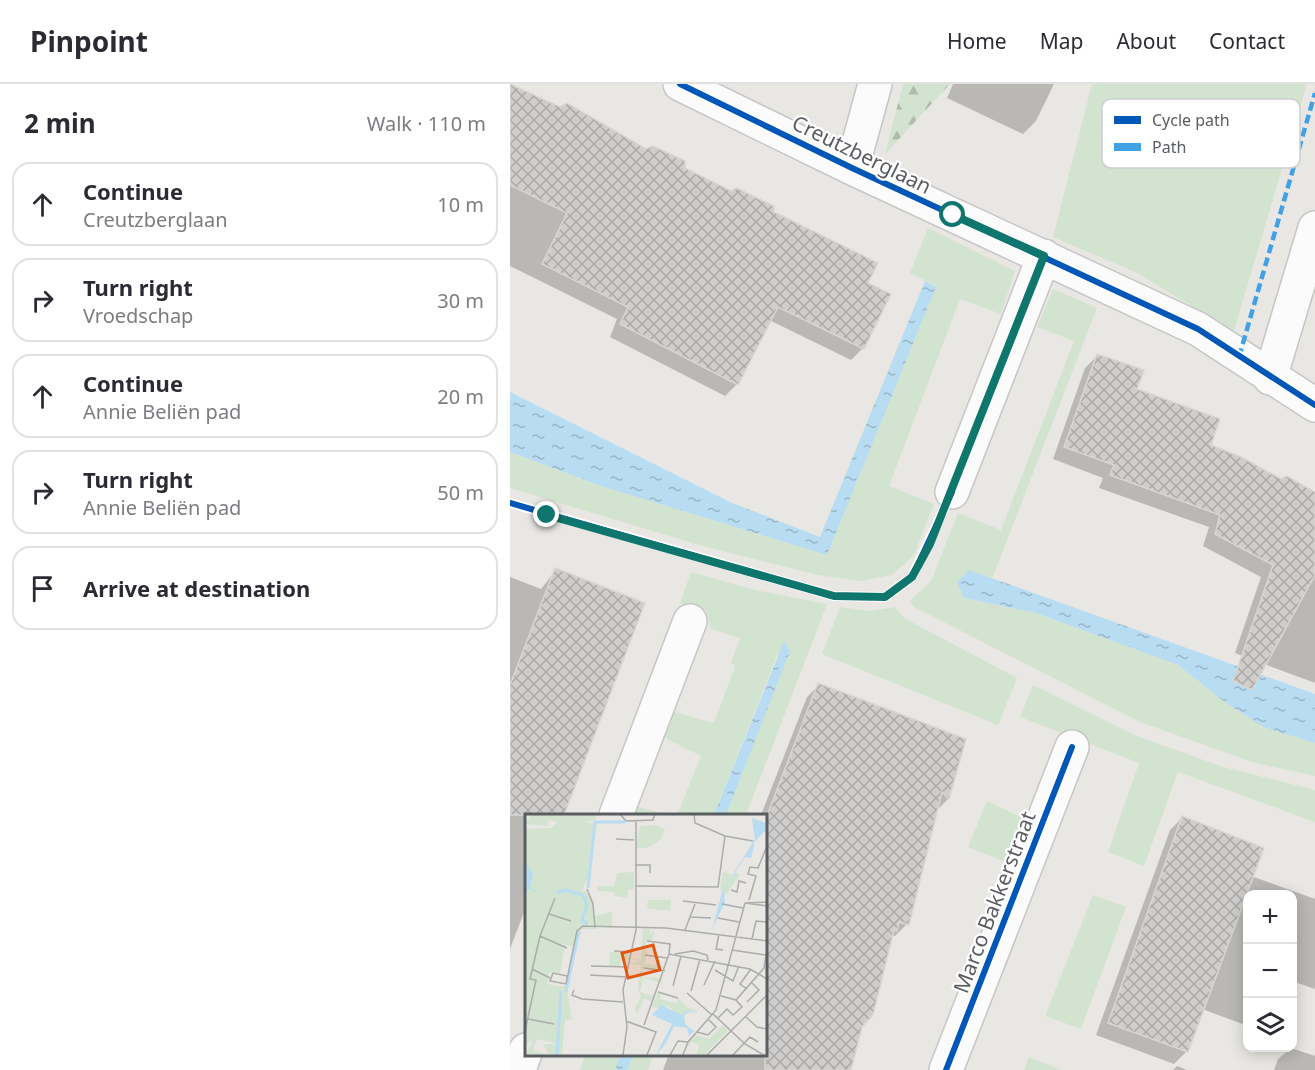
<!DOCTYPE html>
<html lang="en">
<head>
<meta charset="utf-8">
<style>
	:root { --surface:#fff; --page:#f7f7f7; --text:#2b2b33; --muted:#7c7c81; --line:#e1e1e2 }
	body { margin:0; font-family:"Noto Sans",sans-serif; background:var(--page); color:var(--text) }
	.controls { position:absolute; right:18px; bottom:18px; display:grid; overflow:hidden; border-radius:12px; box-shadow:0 3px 15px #0003 }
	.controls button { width:54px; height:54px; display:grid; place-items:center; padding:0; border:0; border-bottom:2px solid var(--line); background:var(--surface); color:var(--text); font:30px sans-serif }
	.stop { position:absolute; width:18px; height:18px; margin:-14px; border:4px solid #0f766e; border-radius:50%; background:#fff }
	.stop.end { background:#0f766e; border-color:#fff; box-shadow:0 2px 6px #0008 }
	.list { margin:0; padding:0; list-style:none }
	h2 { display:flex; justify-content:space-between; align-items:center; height:78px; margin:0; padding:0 24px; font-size:26px }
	h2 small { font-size:20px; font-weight:400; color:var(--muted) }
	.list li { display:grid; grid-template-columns:39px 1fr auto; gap:18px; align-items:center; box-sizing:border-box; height:84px; margin:0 12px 12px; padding:0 12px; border:2px solid var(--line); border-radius:18px }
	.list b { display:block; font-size:22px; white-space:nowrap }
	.list p { margin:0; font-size:20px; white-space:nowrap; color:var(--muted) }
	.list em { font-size:20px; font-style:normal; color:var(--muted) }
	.icon { flex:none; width:33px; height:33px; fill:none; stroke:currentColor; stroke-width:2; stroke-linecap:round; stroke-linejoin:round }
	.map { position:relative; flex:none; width:805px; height:986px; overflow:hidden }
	header { display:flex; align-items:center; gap:36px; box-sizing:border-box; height:84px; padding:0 30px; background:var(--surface); border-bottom:2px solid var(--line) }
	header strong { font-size:28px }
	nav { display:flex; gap:33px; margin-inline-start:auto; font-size:21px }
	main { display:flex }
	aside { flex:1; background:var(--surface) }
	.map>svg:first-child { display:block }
	.green { fill:#d2e4cf }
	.forest { fill:url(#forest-firs) }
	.water { fill:url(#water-ripples) }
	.shadow { fill:#0003 }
	.building { fill:url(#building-cross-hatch); stroke:#d8d6d2; stroke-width:1.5 }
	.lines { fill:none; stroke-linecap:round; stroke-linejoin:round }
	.minor-casing { stroke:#c5c6c5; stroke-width:36 }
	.minor { stroke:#fcfbfb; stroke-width:33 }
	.quiet { stroke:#42a1e6; stroke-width:4.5; stroke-dasharray:9 4.5; stroke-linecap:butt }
	.cycleway-casing { stroke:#fff; stroke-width:10 }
	.cycleway { stroke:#0057b8; stroke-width:6 }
	.route { stroke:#0f766e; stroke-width:8 }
	.labels { text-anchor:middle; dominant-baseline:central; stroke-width:4.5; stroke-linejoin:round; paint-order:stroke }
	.street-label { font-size:21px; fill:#595d61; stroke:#fff }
	.inset-river { fill:none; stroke:#b8dcf2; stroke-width:3 }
	.inset-road { fill:none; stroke:#abacab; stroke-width:1.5 }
	.view { fill:#e15910; fill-opacity:0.15; stroke:#e15910; stroke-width:3 }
	.inset-edge { fill:none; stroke:#595d61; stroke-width:3 }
	.key { fill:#fff; stroke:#cdced0; stroke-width:1.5 }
	.key-label { font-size:16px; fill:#595d61 }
</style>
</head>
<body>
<header>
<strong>Pinpoint</strong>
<nav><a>Home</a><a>Map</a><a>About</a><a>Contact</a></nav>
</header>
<main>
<aside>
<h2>2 min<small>Walk · 110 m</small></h2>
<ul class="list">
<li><svg class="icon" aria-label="ahead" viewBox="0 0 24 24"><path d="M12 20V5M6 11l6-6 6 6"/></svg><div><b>Continue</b><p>Creutzberglaan</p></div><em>10 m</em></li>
<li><svg class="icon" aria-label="right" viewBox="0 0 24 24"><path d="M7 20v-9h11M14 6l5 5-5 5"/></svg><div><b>Turn right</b><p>Vroedschap</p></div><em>30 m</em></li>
<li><svg class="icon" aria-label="ahead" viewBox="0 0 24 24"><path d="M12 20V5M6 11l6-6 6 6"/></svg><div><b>Continue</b><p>Annie Beliën pad</p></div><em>20 m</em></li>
<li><svg class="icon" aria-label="right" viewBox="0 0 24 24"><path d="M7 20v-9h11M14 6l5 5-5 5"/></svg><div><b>Turn right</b><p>Annie Beliën pad</p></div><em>50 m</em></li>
<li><svg class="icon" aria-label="arrive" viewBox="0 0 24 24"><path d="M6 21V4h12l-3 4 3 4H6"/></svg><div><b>Arrive at destination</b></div></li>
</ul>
</aside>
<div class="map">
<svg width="805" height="986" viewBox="0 0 805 986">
	<defs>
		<pattern id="forest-firs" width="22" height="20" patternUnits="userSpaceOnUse" patternTransform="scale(1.5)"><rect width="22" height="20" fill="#d2e4cf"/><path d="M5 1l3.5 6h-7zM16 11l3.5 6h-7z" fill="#adbcab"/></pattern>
		<pattern id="water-ripples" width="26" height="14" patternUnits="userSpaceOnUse" patternTransform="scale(1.5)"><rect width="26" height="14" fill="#b8dcf2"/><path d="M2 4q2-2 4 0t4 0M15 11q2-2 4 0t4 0" fill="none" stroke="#99b6c7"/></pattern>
		<pattern id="building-cross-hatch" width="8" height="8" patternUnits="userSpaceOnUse" patternTransform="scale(1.5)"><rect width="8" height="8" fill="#cfcecc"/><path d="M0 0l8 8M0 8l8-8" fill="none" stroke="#abaaa9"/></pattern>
	</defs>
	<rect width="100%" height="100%" fill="#e9e7e3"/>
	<path class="green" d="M582 0H797L724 247 625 188 543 153Z
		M418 144 505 187 491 230 450 215 379 402 424 420 404 471 382 491 351 497 308 491 189 461 0 404V368L94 403 317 471 425 202 400 189Z
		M543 205 587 224 482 495 459 487 454 514 526 529 668 581 716 619 753 643 805 659V692L742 678 630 638 404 523 400 517 421 497 448 429 491 446 564 257 527 243Z
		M181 488 245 506 317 520 236 731H216L279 567 267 571 204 731H167L191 672 157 655 153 648 161 627 204 639 225 582 221 578 230 554 201 545 196 526 170 519Z
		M330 523 361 527 385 523 394 534 507 594 488 641 312 570Z
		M523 601 627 652 713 683 805 706V738L668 688 634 782 598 768 629 679 510 633Z
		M477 717 515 735 498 779 458 763Z
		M128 723 160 731H124Z
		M583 811 616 823 571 945 535 932Z
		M72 970H111L105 986H70L75 971Z
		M124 970H144L138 986H117Z
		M519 973 551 986H514Z"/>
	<path class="forest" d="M393 0H440L375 70Z"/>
	<path class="water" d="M415 197 426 203 317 471 94 403 0 368V308L222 419 310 453Z
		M459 486 805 610V659L753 643 716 619 668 581 526 529 454 514 447 498Z
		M274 557 280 567 216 731H204Z
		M111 970H124L117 986H105Z"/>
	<path class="shadow" d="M0 0 50 24 57 21 136 67 263 129 356 200 379 211 353 264 341 276 259 236 227 300 215 312 100 253 107 235 0 182Z
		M443 0H544L526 37 513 50 437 14Z
		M588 271 625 306 699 362 805 410V599L725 569 751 493 693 462 699 443 589 404 593 394 543 375 575 284Z
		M46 486 133 520 52 731H16V823L0 865V493L31 505Z
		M309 601 454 656 438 715 426 727 397 840 385 852 381 851 351 942 332 986H153L159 970H255V731H251L297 613Z
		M672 734 741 792 805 815V905L782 897V810H738V942L692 925 677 967 664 980 586 951 660 746Z
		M781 964 805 972V986H764L768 975Z
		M667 982 677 986H663Z"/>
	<path class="building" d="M0 0 50 23 57 19 136 65 143 62 175 77V84L221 107 227 104 245 113 264 122V128L368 179 358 199 381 210 354 265 268 223 228 301 110 240 118 223 32 180 57 129 0 101Z
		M587 270 634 286 627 305 710 335 701 361 731 373 771 395 777 392 805 408V491L742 606 723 597 763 481 705 450 710 431 600 391 604 381 554 363Z
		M45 484 135 519 54 731H0V601Z
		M308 599 456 655 439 715 432 708 399 841 389 838 387 847 384 846 363 931 352 943 341 986H255V737Z
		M672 732 754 764 678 968 598 939Z"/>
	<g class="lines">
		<defs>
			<path id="minor" d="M170 0 342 84 688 245 805 321
				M342 84 365 0
				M760 294 805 144
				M442 408 534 172
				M106 731 180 537
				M9 986 16 966
				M436 986 562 663"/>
		</defs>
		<use href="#minor" class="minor-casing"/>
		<use href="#minor" class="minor"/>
		<path class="quiet" d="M729 273 805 9"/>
		<defs>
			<path id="cycleway" d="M170 0 342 84 688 245 805 321
				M0 419 324 512 375 513 402 493 442 408
				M436 986 562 663"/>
		</defs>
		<use href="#cycleway" class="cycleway-casing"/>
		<use href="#cycleway" class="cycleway"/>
	</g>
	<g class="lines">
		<path class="route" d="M37 431 324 512 375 513 402 493 420 460 534 172 443 131"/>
	</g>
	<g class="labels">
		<g class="street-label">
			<text transform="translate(352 70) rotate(26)">Creutzberglaan</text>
			<text transform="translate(484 818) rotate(-69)">Marco Bakkerstraat</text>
		</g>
	</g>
	<g transform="translate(15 730)">
		<rect width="242" height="242" fill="#e9e7e3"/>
		<path d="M6 0H71L70 6 58 8 68 9V26H31L26 77H14L0 115V15L26 14 32 8 24 6 23 12 0 10ZM131 11 140 16 136 25 122 34H111L115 12ZM109 58V75L103 76 102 84 90 82 89 78 72 77V72H89L92 59ZM198 58 207 60 203 68 210 59 215 60 201 81 195 75ZM123 86H146L145 97 122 94ZM118 115H125V120L129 115 128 125 121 127 120 137 123 138 119 150 138 152 141 145 137 156 117 155V151V163L135 164 139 157 136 169 118 164 115 178 130 182 127 188 119 184 112 201 114 209 110 194 116 183 113 174 116 151 105 150 114 147 106 144 116 145ZM85 138 105 139 104 146H96L95 152H84ZM133 179 136 180 135 185 151 189 154 185 163 194 173 196 155 201 143 192 130 194 127 192ZM198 211 203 217 179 241H172L174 230 166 228 161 237 164 228 170 221 184 225Z" fill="#d2e4cf"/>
		<path d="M41 19 63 20 68 26 31 25ZM29 23 40 58 39 71 60 77 69 88V111L67 103 50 112 57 109 74 115H56L42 176 47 206H40L37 241H24L18 230H33L12 225 8 236 23 241H0L8 226 0 231V186L23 169 24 173 41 172 51 127 0 134V107L14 76 11 54 15 43 22 49Z" fill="#d2e4cf"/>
		<path d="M43 74 67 88 69 111 60 109 52 113 48 132 40 131 35 159 24 158 22 170 37 173 30 227 0 222V116L14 77Z" fill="#d2e4cf"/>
		<path d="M31 26H68L65 60 57 76 39 71 40 58 28 57ZM87 98V114L71 111 70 102Z" fill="#d2e4cf"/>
		<path d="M227 4 241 9V16L230 27 226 44 220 43 199 76 200 88 187 116 197 78 230 25ZM0 48 8 59 5 74 12 77V78L4 75 0 79ZM136 191 157 201 162 197 172 198 175 191 172 199 163 198 159 202 160 210 169 217 164 222 162 214 149 212 141 229 131 241 147 210 127 201Z" fill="#b8dcf2"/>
		<path class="inset-river" d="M63 74 70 8H100M32 79 40 76 58 81 62 92 57 106 63 110M41 178 54 117M32 241 36 177"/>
		<path class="inset-road" d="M95 0 101 7 128 6 130 0M169 0 170 9 200 22 228 27M91 25 109 26M110 51H125V59M110 72 193 73 200 22M62 75 68 90 70 114M206 76 212 78 214 67 221 69M224 86 231 62 223 60 225 53 233 54 242 32M158 87 191 91M220 89 242 88M220 89 242 92M197 90 218 94M24 100 46 107M166 103 186 104M193 104 214 108M160 116 170 90M194 120 191 135 198 136M15 122 30 84M227 125 231 107 242 108M122 127 145 130 144 140M207 136 241 141M89 137 107 138M150 140 168 137 182 141 183 146M120 141 142 144M66 152 103 153M119 154 140 157M7 155 25 164M190 156 208 167 214 152M65 161 101 163M42 162 28 159 25 167 41 170 52 117 58 112 141 114 242 127M179 171 190 147M148 172 156 142M222 175 215 170 226 155M49 176 47 181 57 185 98 188M166 177 175 145M133 178 153 184M162 179 187 201M211 186 239 154 242 135M222 188 234 176 227 169M188 200 220 230 239 241M221 203 232 213 242 215M193 204 202 195 208 201 217 193 211 186 196 182M3 205 29 210M101 207 131 218 122 241M119 211 144 140 225 155 242 165M0 217 11 166 5 165 15 122 42 134M172 218 183 221 191 213 183 205M98 241 102 213 98 176 111 116V7M145 241 153 227 163 228M158 241 163 228 191 196 220 89M182 241 242 181M208 241 225 223 233 228"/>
		<path class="view" d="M128 131 135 156 103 164 97 139Z"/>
		<rect width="242" height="242" class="inset-edge"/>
	</g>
	<rect x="592" y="15" width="198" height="69" rx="9" class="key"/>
	<rect x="604" y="32" width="27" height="8" fill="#0057b8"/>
	<rect x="604" y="59" width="27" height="8" fill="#42a1e6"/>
	<g class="key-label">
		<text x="642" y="42">Cycle path</text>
		<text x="642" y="69">Path</text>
	</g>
</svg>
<div class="controls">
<button>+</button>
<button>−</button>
<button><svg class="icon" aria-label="layers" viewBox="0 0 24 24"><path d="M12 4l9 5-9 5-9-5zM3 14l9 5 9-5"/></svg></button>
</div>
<div class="stop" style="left:443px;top:131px"></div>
<div class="stop end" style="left:37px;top:431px"></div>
</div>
</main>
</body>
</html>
